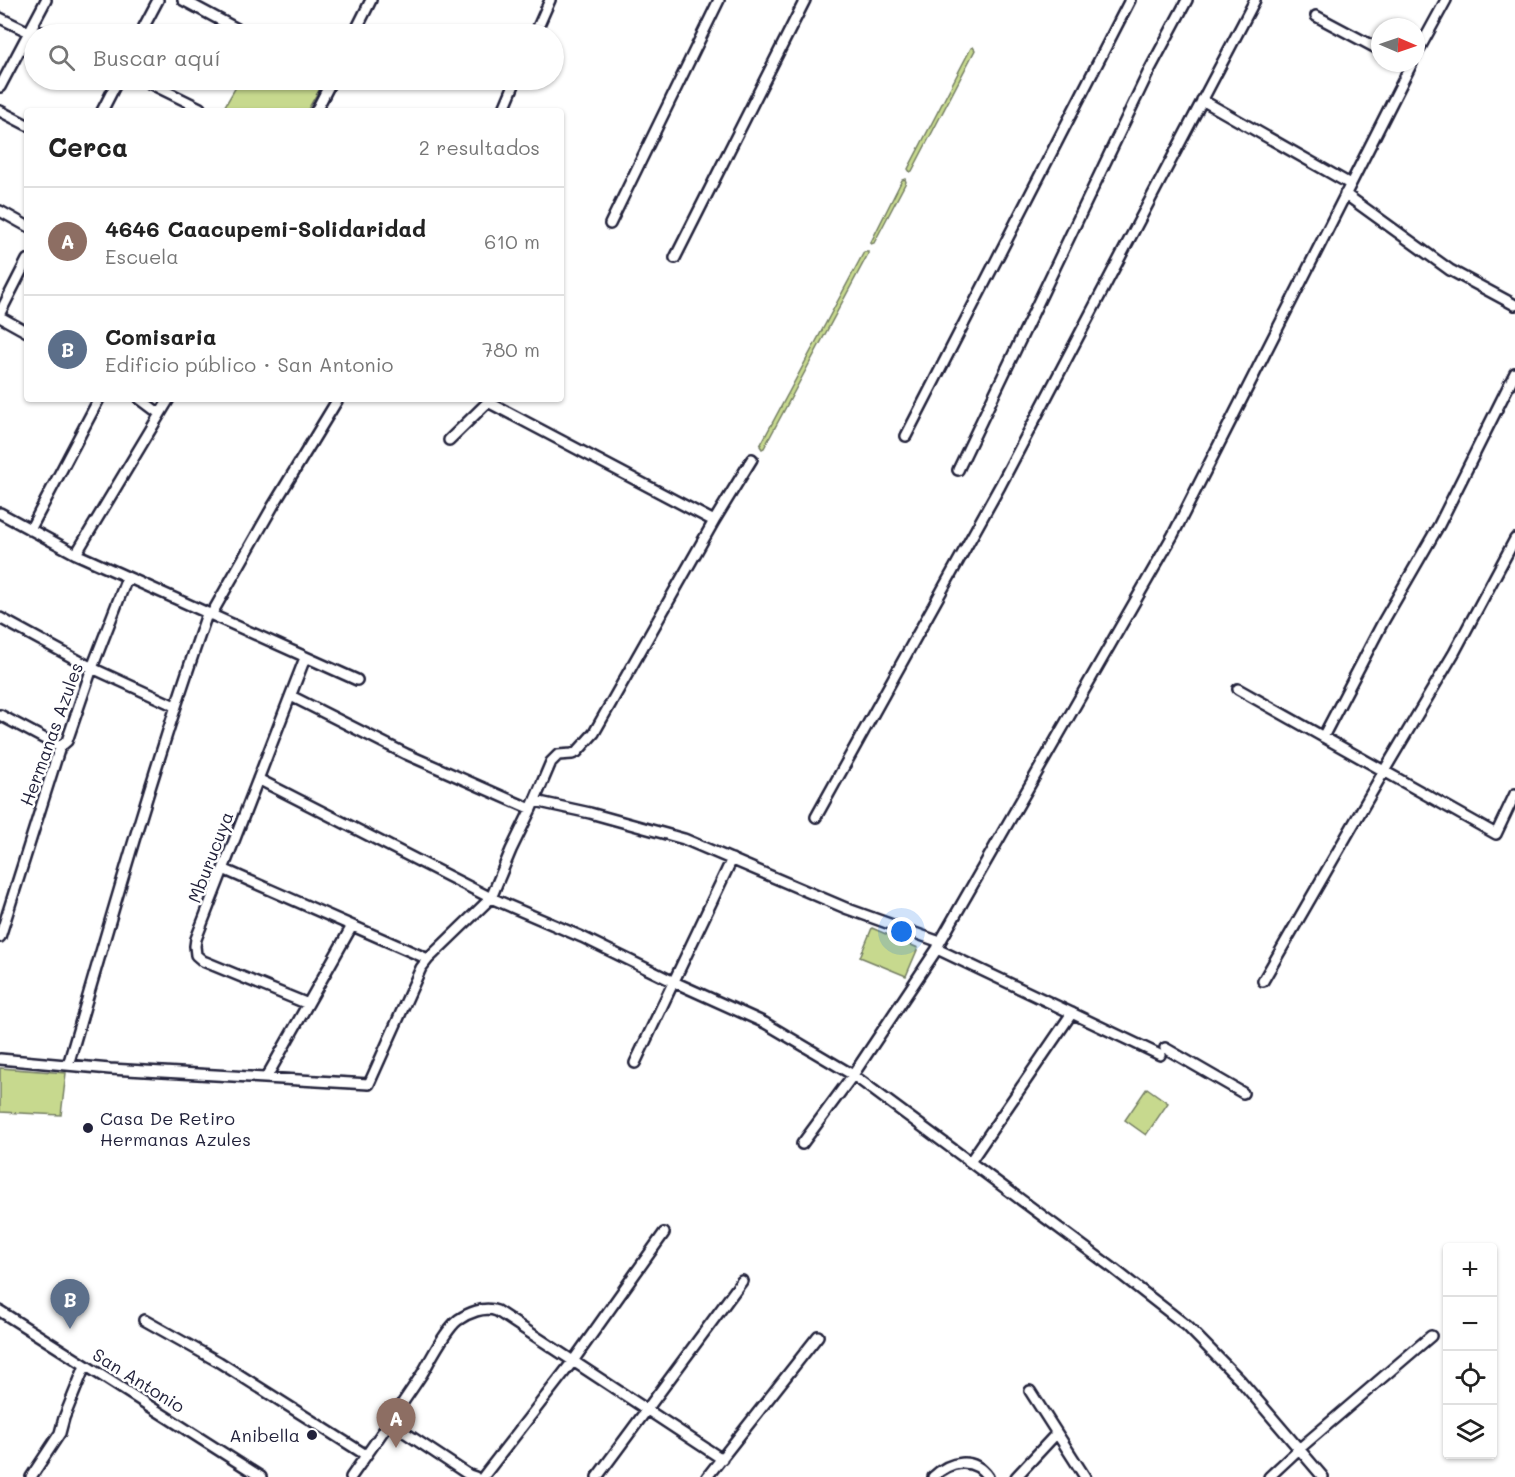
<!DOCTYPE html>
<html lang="es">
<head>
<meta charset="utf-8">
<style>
	:root { --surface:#fff; --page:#f2f2f2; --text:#222; --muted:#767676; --line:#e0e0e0; --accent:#0b8043 }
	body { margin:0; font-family:Mali,sans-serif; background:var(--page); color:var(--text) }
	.controls { position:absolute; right:18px; bottom:18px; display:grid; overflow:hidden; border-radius:6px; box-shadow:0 2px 4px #0004 }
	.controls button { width:54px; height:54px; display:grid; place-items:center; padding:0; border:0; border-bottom:2px solid var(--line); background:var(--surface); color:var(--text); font:30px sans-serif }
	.compass { position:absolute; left:1371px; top:18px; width:54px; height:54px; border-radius:50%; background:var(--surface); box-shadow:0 2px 4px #0004; rotate:92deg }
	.you { position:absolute; left:902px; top:932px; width:21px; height:21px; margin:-15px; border:4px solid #fff; border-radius:50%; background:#1a73e8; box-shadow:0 0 0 9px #1a73e833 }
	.badge { display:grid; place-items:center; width:39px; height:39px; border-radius:50%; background:var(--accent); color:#fff; font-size:20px; font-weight:700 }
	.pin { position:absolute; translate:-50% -50px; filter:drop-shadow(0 2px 3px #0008) }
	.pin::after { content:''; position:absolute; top:32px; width:21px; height:18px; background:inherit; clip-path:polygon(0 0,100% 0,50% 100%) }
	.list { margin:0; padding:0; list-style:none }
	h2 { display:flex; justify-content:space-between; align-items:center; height:78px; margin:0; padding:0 24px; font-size:26px }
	h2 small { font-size:20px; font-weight:400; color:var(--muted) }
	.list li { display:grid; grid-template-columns:39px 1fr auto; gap:18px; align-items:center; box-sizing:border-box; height:108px; padding:0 24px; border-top:2px solid var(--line) }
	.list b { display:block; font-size:22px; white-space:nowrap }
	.list p { margin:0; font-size:20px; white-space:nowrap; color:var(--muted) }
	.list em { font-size:20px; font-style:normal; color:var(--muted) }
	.icon { flex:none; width:33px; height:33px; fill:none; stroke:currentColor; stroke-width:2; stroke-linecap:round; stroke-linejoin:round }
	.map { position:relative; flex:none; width:1515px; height:1477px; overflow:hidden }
	.search { position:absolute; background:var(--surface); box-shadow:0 2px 4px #0004; left:24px; top:24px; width:540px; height:66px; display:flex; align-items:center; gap:15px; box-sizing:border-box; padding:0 21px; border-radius:33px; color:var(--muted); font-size:22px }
	.panel { position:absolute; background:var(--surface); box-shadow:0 2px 4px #0004; left:24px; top:108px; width:540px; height:294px; border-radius:6px }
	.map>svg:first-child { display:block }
	.green { fill:#c7d98e; stroke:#747e64; stroke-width:1.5 }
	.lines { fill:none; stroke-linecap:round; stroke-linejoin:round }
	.minor-casing { stroke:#22223b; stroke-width:14 }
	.minor { stroke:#fff; stroke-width:9 }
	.poi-dot { fill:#22223b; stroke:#fff; stroke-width:2 }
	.labels { text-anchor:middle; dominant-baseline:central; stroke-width:5; stroke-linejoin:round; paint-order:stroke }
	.street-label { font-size:18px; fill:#22223b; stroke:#fff }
	.poi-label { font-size:18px; fill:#22223b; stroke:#fff; text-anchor:start }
</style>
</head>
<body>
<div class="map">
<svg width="1515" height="1477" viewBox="0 0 1515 1477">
	<rect width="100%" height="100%" fill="#fff"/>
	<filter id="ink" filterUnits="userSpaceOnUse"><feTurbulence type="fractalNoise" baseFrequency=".0167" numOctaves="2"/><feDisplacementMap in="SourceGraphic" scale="12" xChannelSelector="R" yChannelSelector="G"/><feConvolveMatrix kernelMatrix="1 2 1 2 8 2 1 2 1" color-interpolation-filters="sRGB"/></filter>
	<g filter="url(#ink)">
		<path class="green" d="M973 47 975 50 912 171 910 172 908 169 971 48Z
			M240 80H325L307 111H222Z
			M905 179 906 182 874 243 871 244V242L902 180Z
			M864 252H868V254L764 448 762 449 760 446Z
			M872 928 918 948 906 976 860 957Z
			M0 1068 66 1073 61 1115 0 1112Z
			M1147 1088 1168 1103 1146 1135 1125 1120Z"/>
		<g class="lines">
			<defs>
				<path id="minor" d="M183 0 239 30
					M1316 16 1380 50
					M0 18 29 32H41L51 34
					M140 34 158 0
					M354 34 371 0
					M535 34 550 0
					M1416 55 1446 0
					M143 80 200 108
					M0 87 46 0
					M1202 100 1350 184
					M0 111 27 125
					M102 111 118 80
					M316 111 332 80
					M503 111 516 80
					M1345 194 1450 270 1515 305
					M0 211 27 226
					M610 224 719 0
					M675 258 805 0
					M0 313 27 260
					M0 317 27 332
					M140 399 160 414
					M906 436 1130 0
					M449 440 488 402 714 521
					M958 470 1149 71 1187 0
					M0 513 76 554 357 680
					M30 530 99 399
					M76 554 169 399
					M211 615 273 506 338 399
					M0 618 92 668 175 706
					M305 658 196 939 195 946 196 955 203 961 308 1004
					M1238 689 1496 834 1515 794
					M291 696 406 754 531 809
					M0 715 60 747
					M1323 737 1383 622 1439 525 1515 373
					M258 779 491 898 582 937 674 982 765 1023 853 1075 1114 1269 1187 1326 1241 1381 1323 1477
					M535 801 590 813 684 839 848 909 940 942
					M816 817 1000 486 1255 0
					M223 869 428 959
					M0 937 60 747 67 741 92 668 127 578
					M937 949 1160 1055
					M1263 981 1384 771 1454 653 1515 539
					M1165 1048 1243 1093
					M0 1059 110 1069 369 1084 421 968 428 959 491 898 511 850 531 809 551 762 558 755 572 754 577 752 594 733 714 521 752 459
					M635 1063 732 859
					M68 1065C112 914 155 763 207 614
					M266 1078 352 926
					M802 1144 853 1075 937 949 940 942 1173 535 1412 63
					M970 1162 1072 1013
					M0 1311 261 1477
					M144 1320 219 1362 366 1455
					M1030 1391 1085 1477
					M389 1422 469 1475 475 1477
					M31 1477 60 1433 64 1418 85 1366
					M351 1477C375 1443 399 1409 422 1374 431 1359 445 1330 458 1320 468 1313 484 1306 497 1311L722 1459
					M483 1477 573 1361 664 1233
					M597 1477 742 1281
					M707 1477 818 1336
					M933 1477C950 1461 973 1456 988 1477
					M1016 1477 1057 1433
					M1269 1477 1299 1449 1431 1336"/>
			</defs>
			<use href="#minor" class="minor-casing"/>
			<use href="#minor" class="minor"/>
		</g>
	</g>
	<g class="poi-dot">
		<circle cx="88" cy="1128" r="6"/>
		<circle cx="312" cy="1435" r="6"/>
	</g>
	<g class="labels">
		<g class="street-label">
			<text transform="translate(51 734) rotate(-70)">Hermanas Azules</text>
			<text transform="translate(210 857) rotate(-69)">Mburucuya</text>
			<text transform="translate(139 1380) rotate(32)">San Antonio</text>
		</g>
		<g class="poi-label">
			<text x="100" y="1118">Casa De Retiro<tspan x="100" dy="21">Hermanas Azules</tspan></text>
			<text x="300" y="1435" text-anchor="end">Anibella</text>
		</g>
	</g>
</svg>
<div class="controls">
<button>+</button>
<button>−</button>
<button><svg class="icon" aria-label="locate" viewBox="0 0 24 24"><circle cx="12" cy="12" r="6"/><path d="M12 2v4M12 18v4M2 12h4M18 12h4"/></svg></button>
<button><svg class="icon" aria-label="layers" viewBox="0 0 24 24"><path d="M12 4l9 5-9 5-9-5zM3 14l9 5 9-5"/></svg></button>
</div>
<svg class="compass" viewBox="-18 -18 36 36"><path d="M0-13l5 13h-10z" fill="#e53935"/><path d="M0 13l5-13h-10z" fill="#767676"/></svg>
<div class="you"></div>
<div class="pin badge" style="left:396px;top:1448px;background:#8d6e63">A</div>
<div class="pin badge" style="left:70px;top:1329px;background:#5c6f8a">B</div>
<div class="search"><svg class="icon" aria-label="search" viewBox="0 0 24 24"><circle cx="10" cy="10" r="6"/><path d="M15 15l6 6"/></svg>Buscar aquí</div>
<section class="panel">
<h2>Cerca<small>2 resultados</small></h2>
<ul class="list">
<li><span class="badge" style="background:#8d6e63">A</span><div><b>4646 Caacupemi-Solidaridad</b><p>Escuela</p></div><em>610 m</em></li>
<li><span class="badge" style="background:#5c6f8a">B</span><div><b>Comisaria</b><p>Edificio público · San Antonio</p></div><em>780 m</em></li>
</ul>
</section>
</div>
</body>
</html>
